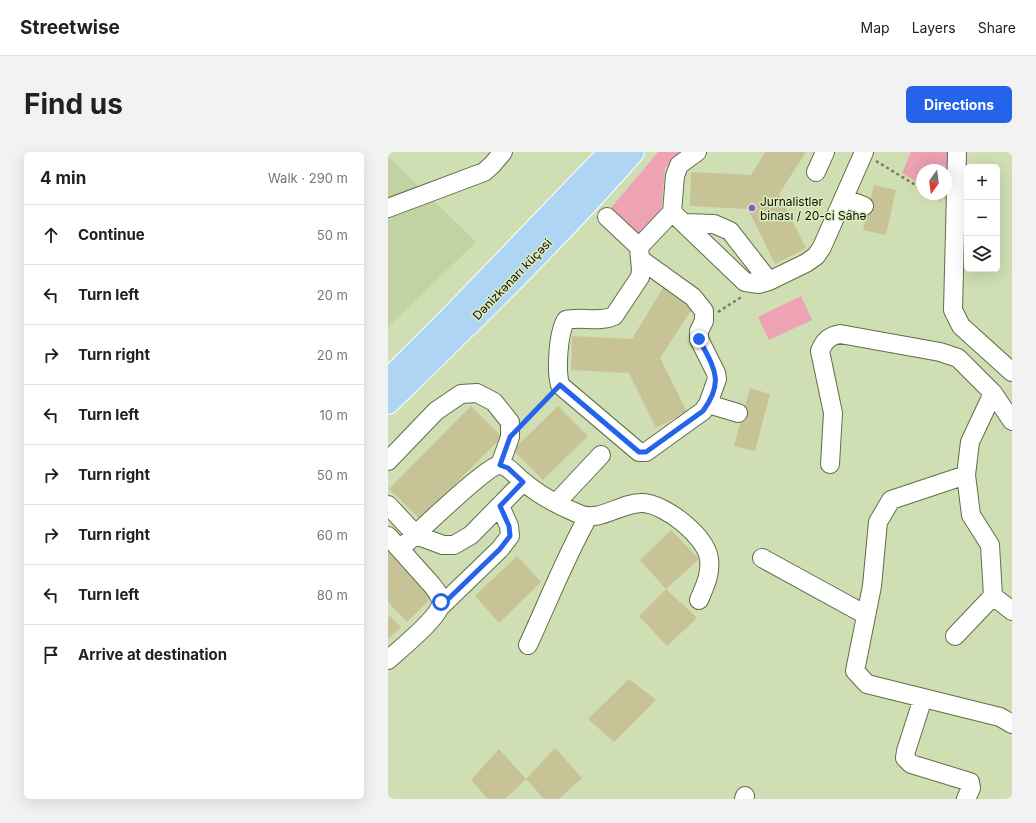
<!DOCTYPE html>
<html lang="en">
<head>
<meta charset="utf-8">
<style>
	:root { --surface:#fff; --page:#f2f2f2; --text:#202124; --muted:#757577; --line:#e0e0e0; --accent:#2563eb }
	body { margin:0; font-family:Inter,sans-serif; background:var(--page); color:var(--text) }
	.controls { position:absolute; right:12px; top:12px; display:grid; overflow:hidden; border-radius:6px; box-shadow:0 4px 16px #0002 }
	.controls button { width:36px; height:36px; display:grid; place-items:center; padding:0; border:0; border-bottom:1px solid var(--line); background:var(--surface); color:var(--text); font:20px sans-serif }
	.compass { position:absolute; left:528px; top:12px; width:36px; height:36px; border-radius:50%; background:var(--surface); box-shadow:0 4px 16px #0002; rotate:194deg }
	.stop { position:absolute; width:12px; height:12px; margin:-9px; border:3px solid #2563eb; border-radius:50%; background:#fff }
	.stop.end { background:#2563eb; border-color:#fff; box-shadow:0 1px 4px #0008 }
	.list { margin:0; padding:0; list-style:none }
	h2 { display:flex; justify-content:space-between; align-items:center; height:52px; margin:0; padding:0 16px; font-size:17px }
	h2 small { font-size:13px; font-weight:400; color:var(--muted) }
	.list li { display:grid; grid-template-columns:26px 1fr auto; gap:12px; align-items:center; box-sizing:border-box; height:60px; padding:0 16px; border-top:1px solid var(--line) }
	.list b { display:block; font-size:15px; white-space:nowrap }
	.list em { font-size:13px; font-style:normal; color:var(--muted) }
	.icon { flex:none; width:22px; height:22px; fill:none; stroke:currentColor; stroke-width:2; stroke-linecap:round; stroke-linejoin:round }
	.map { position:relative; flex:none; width:624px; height:647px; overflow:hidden; border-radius:6px }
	header { display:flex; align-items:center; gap:24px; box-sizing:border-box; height:56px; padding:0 20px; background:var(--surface); border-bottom:1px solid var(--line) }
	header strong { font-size:19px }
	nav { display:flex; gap:22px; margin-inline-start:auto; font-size:14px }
	.intro { display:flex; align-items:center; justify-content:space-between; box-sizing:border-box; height:96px; padding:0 24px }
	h1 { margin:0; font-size:28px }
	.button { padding:10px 18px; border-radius:6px; background:var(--accent); color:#fff; font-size:14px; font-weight:700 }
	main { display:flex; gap:24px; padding:0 24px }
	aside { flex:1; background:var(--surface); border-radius:6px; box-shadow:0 4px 16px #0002 }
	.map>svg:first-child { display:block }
	.built { fill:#c2d3a2 }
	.green { fill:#eea3b5 }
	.building { fill:#c7c397 }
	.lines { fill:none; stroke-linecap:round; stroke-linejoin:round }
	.minor-casing { stroke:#616e47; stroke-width:20 }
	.highway-casing { stroke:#fff; stroke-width:24 }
	.path { stroke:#737d60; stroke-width:2.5; stroke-dasharray:3 3; stroke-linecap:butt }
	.minor { stroke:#fff; stroke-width:18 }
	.highway { stroke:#aed5f4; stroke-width:22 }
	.route { stroke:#2563eb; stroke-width:5 }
	.poi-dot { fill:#8d53cb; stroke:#dcebbf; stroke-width:1.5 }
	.labels { text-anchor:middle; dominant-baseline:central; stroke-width:3; stroke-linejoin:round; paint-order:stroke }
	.poi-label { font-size:12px; fill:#0b1003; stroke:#dcebbf; text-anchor:start }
	.street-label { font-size:12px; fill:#0b1003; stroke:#dcebbf }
</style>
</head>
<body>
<header>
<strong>Streetwise</strong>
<nav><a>Map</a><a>Layers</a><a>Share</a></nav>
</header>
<div class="intro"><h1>Find us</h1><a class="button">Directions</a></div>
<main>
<aside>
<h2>4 min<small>Walk · 290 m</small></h2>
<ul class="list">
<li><svg class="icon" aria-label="ahead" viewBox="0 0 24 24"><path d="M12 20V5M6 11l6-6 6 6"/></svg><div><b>Continue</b></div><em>50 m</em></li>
<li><svg class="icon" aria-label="left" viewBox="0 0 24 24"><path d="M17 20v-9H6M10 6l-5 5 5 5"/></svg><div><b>Turn left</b></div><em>20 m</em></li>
<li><svg class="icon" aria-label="right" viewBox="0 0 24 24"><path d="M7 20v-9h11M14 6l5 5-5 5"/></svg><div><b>Turn right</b></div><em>20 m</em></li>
<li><svg class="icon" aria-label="left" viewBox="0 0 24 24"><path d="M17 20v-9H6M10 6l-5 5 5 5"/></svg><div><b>Turn left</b></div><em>10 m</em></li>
<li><svg class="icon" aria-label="right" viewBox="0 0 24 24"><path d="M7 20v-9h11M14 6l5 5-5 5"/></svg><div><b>Turn right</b></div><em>50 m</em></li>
<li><svg class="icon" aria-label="right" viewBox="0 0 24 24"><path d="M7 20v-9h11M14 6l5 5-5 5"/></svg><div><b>Turn right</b></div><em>60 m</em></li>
<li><svg class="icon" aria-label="left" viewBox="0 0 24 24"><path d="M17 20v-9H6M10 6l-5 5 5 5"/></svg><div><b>Turn left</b></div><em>80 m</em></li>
<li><svg class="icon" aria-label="arrive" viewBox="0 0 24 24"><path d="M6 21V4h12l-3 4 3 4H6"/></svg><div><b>Arrive at destination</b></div></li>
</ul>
</aside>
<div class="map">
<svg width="624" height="647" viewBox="0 0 624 647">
	<rect width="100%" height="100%" fill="#cfdeb3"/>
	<path class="built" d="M0 4 88 90 0 175Z"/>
	<path class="green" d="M270 0H292L277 16 273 61 251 84 222 57Z
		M523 0H564L561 50 548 42H558V18H534V33L514 21Z
		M413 144 424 168 381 188 370 165Z"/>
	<path class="building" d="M377 0H418L391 42 418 96 387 112 360 57 302 54 303 20 363 23Z
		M486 33 508 38 498 83 475 78Z
		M275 136 304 157 272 206 299 260 268 276 241 221 183 218 184 184 244 187Z
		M362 236 382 242 367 299 346 294Z
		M83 254 114 285 32 367 1 337Z
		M170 254 200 284 155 328 125 298Z
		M283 378 311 407 278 437 309 466 279 494 251 464 278 437 252 408Z
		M0 399 44 445 19 470 0 450Z
		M129 404 153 430 111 471 87 444Z
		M0 462 13 475 0 487Z
		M241 527 268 548 226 590 200 567Z
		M167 596 194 626 171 647H156L138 627Z
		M111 597 138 627 117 647H100L83 628Z"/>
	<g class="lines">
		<defs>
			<path id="minor" d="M309 0 291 13 287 24 284 60 357 130 371 132 381 129 418 111 428 104 434 95 476 0
				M569 0 565 158 573 174 624 220
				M428 20 437 0
				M456 46 476 54
				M0 56 96 20 104 13 115 0
				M219 65 251 95
				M296 71 326 72 342 79 381 129
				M252 107 305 145 316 159V169L311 179V187L328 221 329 227 320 252 315 259 258 300H251L172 233C168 218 170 181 178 168 194 164 211 171 226 164L252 125 253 118 251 95 284 60
				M320 252 350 261
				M0 309 48 259 73 242 89 241 106 250 122 270V285L112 313
				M442 312 445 261 432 199C436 189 441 184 452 182L552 200 570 206 605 241 624 269
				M578 323 503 348 490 370 484 434 467 519 479 532 612 565 624 572
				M169 350 213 303
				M0 353 28 383 55 393H66L83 383 135 330
				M0 384 43 432C47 437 53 443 53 451 52 465 11 498 0 508
				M12 397C26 384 99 314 111 313 121 313 128 325 136 330 152 344 172 354 191 362 212 371 233 350 255 351 277 352 318 384 321 407 323 422 317 434 311 448
				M374 406 478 463
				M605 444 624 459
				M52 455 112 397 122 384 121 374 112 354
				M567 484 605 444 602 393 583 363 578 323 582 290 605 241
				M140 493C160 450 177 406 200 365
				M535 546 518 599 517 606 523 612 582 630 583 636 578 647
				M356 647 357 644"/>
			<path id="highway" d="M0 228 64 164 222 0
				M0 251C84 169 168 88 245 0"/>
		</defs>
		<use href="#minor" class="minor-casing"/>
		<use href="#highway" class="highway-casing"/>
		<path class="path" d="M488 9 534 37
			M542 42 553 48
			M330 160 355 144
			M136 270 162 243"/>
		<use href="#minor" class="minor"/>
		<use href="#highway" class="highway"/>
	</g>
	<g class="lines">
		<path class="route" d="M53 450 52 455 112 397 122 384 121 374 112 354 135 330 120 316 112 313 122 285 172 233 251 300H258L315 259C337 229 326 216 311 187"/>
	</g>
	<circle class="poi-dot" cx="364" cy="56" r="4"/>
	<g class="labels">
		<g class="poi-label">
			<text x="372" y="49">Jurnalistlər<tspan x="372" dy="14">binası / 20-ci Sahə</tspan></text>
		</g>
		<g class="street-label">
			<text transform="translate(124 127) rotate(-46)">Dənizkənarı küçəsi</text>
		</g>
	</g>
</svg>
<div class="controls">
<button>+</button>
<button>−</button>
<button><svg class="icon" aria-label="layers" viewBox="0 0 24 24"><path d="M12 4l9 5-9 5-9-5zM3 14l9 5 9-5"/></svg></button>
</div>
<svg class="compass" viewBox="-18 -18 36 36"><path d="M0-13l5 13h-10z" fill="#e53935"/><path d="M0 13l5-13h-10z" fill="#757577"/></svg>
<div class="stop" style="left:53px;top:450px"></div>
<div class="stop end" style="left:311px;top:187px"></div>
</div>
</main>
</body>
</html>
